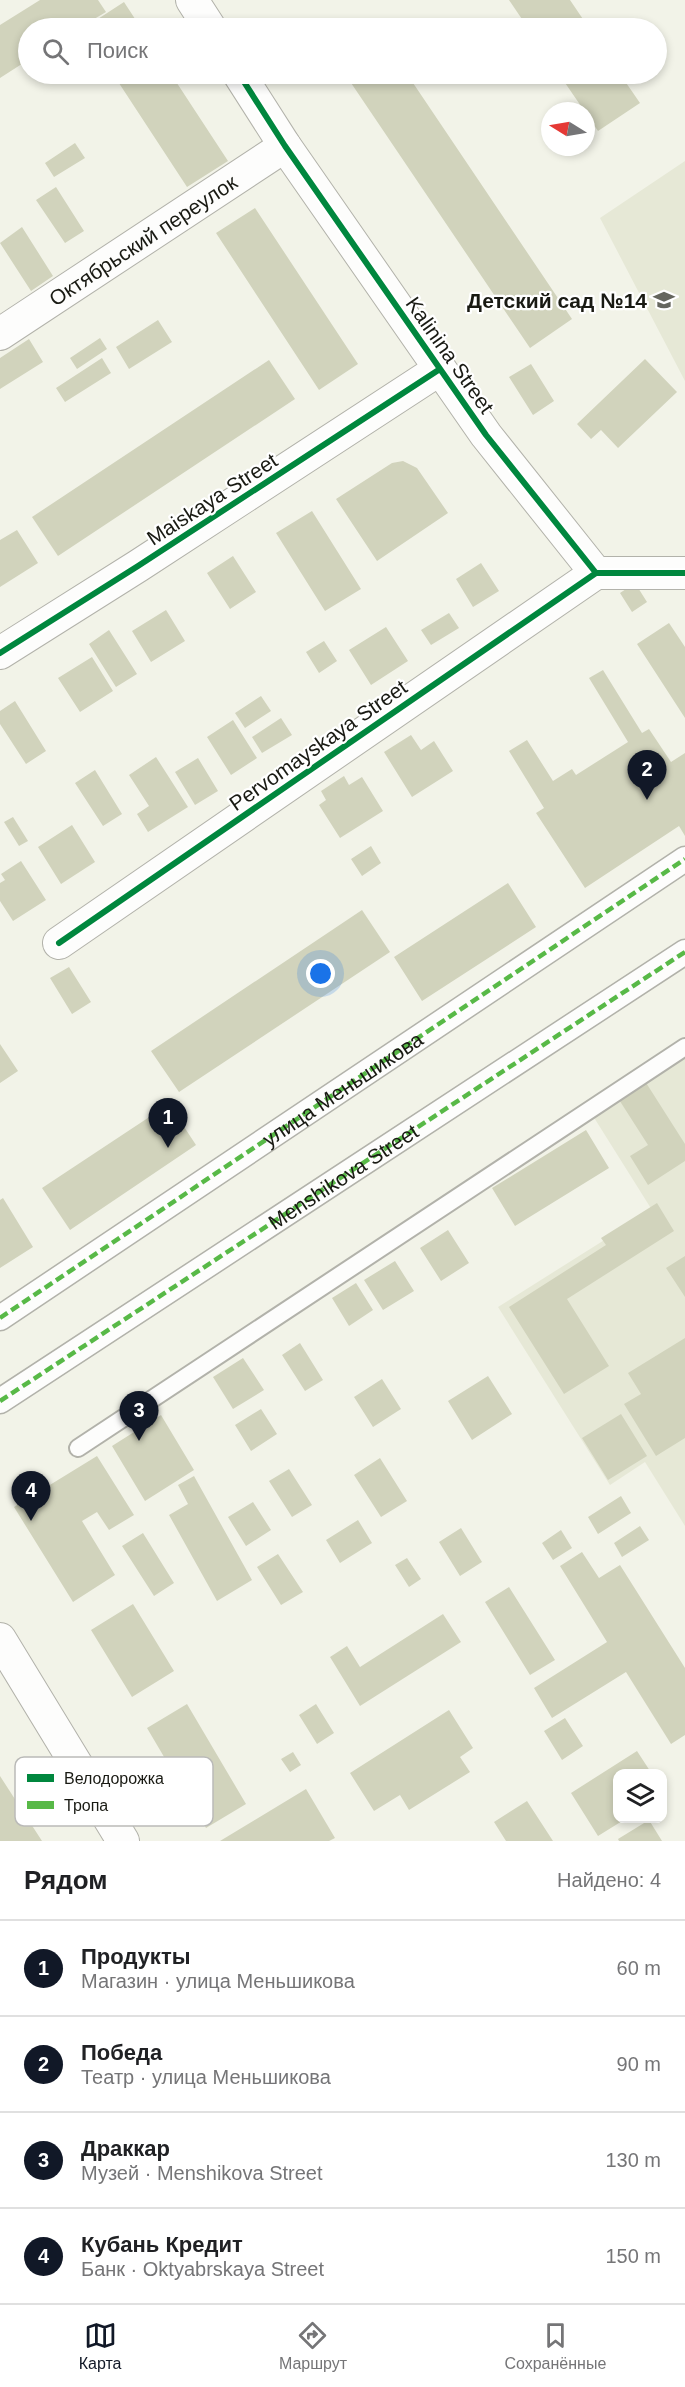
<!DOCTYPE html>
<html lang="ru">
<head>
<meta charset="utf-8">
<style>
	:root { --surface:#fff; --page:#f2f2f2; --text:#202124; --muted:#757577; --line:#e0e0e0; --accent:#111827 }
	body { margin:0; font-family:Arial,sans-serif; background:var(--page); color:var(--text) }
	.controls { position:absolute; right:18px; bottom:18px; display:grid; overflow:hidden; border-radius:12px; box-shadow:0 3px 9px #0003 }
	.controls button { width:54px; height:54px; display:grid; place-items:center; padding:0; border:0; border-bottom:2px solid var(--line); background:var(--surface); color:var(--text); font:30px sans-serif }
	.compass { position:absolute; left:541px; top:102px; width:54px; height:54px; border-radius:50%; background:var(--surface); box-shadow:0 3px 9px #0003; rotate:281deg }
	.you { position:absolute; left:321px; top:974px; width:21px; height:21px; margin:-15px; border:4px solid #fff; border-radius:50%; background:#1a73e8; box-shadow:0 0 0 9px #1a73e833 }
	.badge { display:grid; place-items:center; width:39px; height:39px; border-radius:50%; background:var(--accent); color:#fff; font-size:20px; font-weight:700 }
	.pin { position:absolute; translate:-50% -50px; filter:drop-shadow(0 2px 3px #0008) }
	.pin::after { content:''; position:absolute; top:32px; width:21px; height:18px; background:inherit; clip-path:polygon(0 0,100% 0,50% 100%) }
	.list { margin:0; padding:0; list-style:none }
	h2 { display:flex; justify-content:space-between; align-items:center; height:78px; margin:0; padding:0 24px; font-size:26px }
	h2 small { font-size:20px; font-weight:400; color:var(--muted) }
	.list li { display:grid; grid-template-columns:39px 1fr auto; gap:18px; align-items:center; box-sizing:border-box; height:96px; padding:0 24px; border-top:2px solid var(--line) }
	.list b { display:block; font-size:22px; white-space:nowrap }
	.list p { margin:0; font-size:20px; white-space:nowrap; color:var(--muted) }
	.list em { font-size:20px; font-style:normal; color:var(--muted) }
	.icon { flex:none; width:33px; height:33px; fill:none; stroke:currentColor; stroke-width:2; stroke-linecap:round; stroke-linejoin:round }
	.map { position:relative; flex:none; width:685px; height:1841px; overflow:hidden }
	.search { position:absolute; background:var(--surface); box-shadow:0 3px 9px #0003; left:18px; right:18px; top:18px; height:66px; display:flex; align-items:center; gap:15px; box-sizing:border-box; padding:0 21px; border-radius:33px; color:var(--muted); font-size:22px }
	.sheet { height:462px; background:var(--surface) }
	nav { display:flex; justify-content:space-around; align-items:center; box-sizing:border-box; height:84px; border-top:2px solid var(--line); background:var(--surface); font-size:16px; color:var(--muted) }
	nav a { display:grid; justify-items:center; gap:3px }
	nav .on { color:var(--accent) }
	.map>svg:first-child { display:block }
	.built { fill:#e6e8d6 }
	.building { fill:#d1d3bc }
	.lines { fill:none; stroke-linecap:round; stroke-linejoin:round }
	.service-casing { stroke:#b2b2aa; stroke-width:20 }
	.pedestrian-casing { stroke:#b2b2aa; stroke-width:27 }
	.minor-casing { stroke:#b2b2aa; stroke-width:34 }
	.service { stroke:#fdfdfc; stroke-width:16 }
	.pedestrian { stroke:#fdfdfc; stroke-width:24 }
	.minor { stroke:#fdfdfc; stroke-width:32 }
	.quiet { stroke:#58b947; stroke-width:4.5; stroke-dasharray:9 4.5; stroke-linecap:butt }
	.cycleway-casing { stroke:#fff; stroke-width:10 }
	.cycleway { stroke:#00873e; stroke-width:6 }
	.labels { text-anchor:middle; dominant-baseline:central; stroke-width:4.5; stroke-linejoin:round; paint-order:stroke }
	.street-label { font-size:21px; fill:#191a13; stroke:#fff }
	.poi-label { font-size:21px; font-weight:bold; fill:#191a13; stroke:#fff; text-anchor:end }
	.key { fill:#fff; stroke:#babab8; stroke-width:1.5 }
	.key-label { font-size:16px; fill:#191a13 }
</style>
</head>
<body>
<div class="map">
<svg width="685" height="1841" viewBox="0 0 685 1841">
	<rect width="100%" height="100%" fill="#f2f3e8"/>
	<path class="built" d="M685 161V381L600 218Z
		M685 1058V1526L645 1462 610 1485 498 1307 652 1210 593 1116Z"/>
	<path class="building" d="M40 0H98L106 12 79 28H28V60L0 78V25Z
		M509 0H570L589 28H528Z
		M124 2 141 28H84Z
		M370 18 376 28H354Z
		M113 74H171L228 161 187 187Z
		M345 74H407L572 319 530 348Z
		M559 74H620L640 103 598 131Z
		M75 143 85 158 54 177 45 163Z
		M56 187 84 231 65 243 36 200Z
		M255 208 358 364 319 390 216 233Z
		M22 227 53 276 31 291 0 243Z
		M158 320 172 342 129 369 116 347Z
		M100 338 107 349 77 369 70 358Z
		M29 339 43 362 0 389V358Z
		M102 358 111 373 65 402 56 388Z
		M645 359 677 392 618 448 601 430 591 439 577 424Z
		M269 360 295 399 58 556 32 517Z
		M531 364 554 401 533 415 509 377Z
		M403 461 417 468 448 513 377 561 336 499 392 463Z
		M312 511 361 589 325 611 276 533Z
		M17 530 38 563 0 587V540Z
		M233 556 256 592 230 609 207 573Z
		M481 563 499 591 473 607 456 579Z
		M635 583 647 602 632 612 620 593Z
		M166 610 185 641 151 662 132 631Z
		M449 613 459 628 431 645 421 630Z
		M669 623 685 647V718L637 644Z
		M386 627 408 661 371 685 349 650Z
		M109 630 137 674 116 687 89 644Z
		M324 641 337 661 319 673 306 652Z
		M92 657 113 691 80 712 58 678Z
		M603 670 642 733 649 729 671 762 685 753V836L679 826 585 888 536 813 544 808 509 751 527 740 553 781 572 769 576 775 628 742 589 678Z
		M261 696 271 711 245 728 235 713Z
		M15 701 46 751 26 764 0 724V711Z
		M281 718 292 735 262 753 252 737Z
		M233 720 257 758 231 775 207 737Z
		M411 735 421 750 434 741 453 771 412 797 384 752Z
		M156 757 188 807 148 832 137 814 149 806 129 775Z
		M198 758 218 791 195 805 175 772Z
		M95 770 122 814 103 826 75 783Z
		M344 776 349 785 362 777 383 811 340 838 319 805 326 800 321 791Z
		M13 817 28 841 19 846 4 822Z
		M72 825 95 862 61 884 38 847Z
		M371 846 381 863 362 876 351 859Z
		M21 861 46 900 13 921 0 901V883L5 880 1 874Z
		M508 883 536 927 422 1001 394 957Z
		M362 910 390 952 179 1092 151 1051Z
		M69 967 91 1002 72 1014 50 978Z
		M0 1044 18 1071 0 1083Z
		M643 1078 685 1144V1161L648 1185 630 1156 648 1145 616 1095Z
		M169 1104 196 1145 70 1230 42 1188Z
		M586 1130 609 1168 515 1226 492 1188Z
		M3 1198 33 1247 0 1268V1200Z
		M657 1203 674 1231 567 1299 609 1366 564 1394 509 1307 606 1245 601 1238Z
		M448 1230 469 1263 441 1281 420 1248Z
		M685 1256V1297L666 1268Z
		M395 1261 414 1291 383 1310 364 1280Z
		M356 1283 373 1310 349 1326 332 1298Z
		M685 1338V1438L656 1456 624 1404 641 1394 628 1373Z
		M300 1343 323 1380 305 1391 282 1355Z
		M243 1358 264 1390 233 1409 213 1377Z
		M488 1376 512 1414 472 1440 448 1401Z
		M382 1379 401 1409 373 1427 354 1397Z
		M261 1409 277 1434 251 1451 235 1425Z
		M621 1414 647 1456 608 1480 582 1438Z
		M161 1415 194 1470 145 1501 112 1446Z
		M97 1456 134 1515 109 1530 97 1512 82 1521 115 1575 73 1602 14 1507Z
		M380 1458 407 1501 381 1517 354 1475Z
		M289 1469 312 1505 292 1517 269 1481Z
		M194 1476 252 1580 217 1601 169 1515 188 1504 178 1485Z
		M621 1496 631 1513 598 1534 588 1517Z
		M253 1502 271 1530 246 1546 228 1517Z
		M358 1520 372 1543 340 1563 326 1540Z
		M640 1526 649 1540 622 1557 614 1543Z
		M461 1528 482 1562 460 1576 439 1542Z
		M561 1530 572 1548 553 1560 542 1543Z
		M143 1533 174 1583 154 1596 122 1546Z
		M582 1552 599 1578 620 1565 685 1668V1735L671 1744 626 1672 552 1718 534 1688 607 1642 560 1566Z
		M278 1554 303 1592 281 1605 257 1567Z
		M407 1558 421 1579 409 1587 395 1565Z
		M509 1587 555 1660 530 1675 485 1602Z
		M133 1604 174 1671 132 1697 91 1630Z
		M443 1614 461 1642 360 1706 330 1657 347 1646 360 1667Z
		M187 1704 246 1804 206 1828 147 1728Z
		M316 1704 334 1733 317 1744 299 1715Z
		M449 1710 473 1748 460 1757 470 1772 409 1810 400 1795 374 1811 350 1773Z
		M565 1718 583 1746 562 1760 544 1731Z
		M637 1751 652 1774H618V1818H627L598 1836 571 1793Z
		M293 1752 301 1765 290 1772 281 1759Z
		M0 1776 42 1841H0Z
		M306 1789 335 1838 329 1841H220Z
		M527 1801 553 1841H506L494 1822Z
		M649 1820 662 1841H619L618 1839Z"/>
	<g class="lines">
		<defs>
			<path id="service" d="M78 1448 685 1047"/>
			<g id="pedestrian">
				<path id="s1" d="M0 1318 685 859"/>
				<path id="s2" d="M0 1401 685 952"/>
			</g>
			<g id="minor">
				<path d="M192 0 210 28"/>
				<path d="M239 74 285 146 486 435 596 573H685"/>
				<path id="s3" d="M0 334 285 146"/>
				<path d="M0 653 138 566 440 369"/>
				<path d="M59 943 596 573"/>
				<path d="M0 1639 123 1841"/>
			</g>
		</defs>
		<use href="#service" class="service-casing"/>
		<use href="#pedestrian" class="pedestrian-casing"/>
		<use href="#minor" class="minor-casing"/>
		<use href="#service" class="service"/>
		<use href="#pedestrian" class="pedestrian"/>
		<use href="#minor" class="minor"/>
		<path class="quiet" d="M0 1318 685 859
			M0 1401 685 952"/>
		<defs>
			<path id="cycleway" d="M239 74 285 146 486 435 596 573H685
				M0 653 138 566 440 369
				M59 943 596 573"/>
		</defs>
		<use href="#cycleway" class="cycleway-casing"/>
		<use href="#cycleway" class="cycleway"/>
	</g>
	<defs>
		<symbol id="school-bare" viewBox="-9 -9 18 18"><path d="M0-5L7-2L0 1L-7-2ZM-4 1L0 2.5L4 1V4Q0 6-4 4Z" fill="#65665e" stroke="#fff" stroke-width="2.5" paint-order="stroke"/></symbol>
	</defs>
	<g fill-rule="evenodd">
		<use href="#school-bare" x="649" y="285" width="30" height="30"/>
	</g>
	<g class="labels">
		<g class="street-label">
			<text stroke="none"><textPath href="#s3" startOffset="171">Октябрьский переулок</textPath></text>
			<text transform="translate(450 355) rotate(55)">Kalinina Street</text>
			<text transform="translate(212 499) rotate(-33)">Maiskaya Street</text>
			<text transform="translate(318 745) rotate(-35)">Pervomayskaya Street</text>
			<text stroke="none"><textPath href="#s1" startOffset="412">улица Меньшикова</textPath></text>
			<text stroke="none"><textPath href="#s2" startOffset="410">Menshikova Street</textPath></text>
		</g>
		<g class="poi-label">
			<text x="647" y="300">Детский сад №14</text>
		</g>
	</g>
	<rect x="15" y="1757" width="198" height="69" rx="9" class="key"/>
	<rect x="27" y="1774" width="27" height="8" fill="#00873e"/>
	<rect x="27" y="1801" width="27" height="8" fill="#58b947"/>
	<g class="key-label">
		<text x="64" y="1784">Велодорожка</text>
		<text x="64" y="1811">Тропа</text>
	</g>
</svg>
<div class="controls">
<button><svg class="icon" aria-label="layers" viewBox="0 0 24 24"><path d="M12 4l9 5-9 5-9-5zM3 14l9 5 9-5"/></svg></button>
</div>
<svg class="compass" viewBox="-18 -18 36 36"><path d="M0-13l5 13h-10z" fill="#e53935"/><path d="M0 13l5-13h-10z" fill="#757577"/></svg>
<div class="you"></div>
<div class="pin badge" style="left:168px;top:1148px">1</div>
<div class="pin badge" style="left:647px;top:800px">2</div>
<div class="pin badge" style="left:139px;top:1441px">3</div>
<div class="pin badge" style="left:31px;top:1521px">4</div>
<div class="search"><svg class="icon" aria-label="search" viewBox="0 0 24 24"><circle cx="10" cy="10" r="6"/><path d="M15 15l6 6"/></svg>Поиск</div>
</div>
<section class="sheet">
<h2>Рядом<small>Найдено: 4</small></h2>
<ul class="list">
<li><span class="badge">1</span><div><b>Продукты</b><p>Магазин · улица Меньшикова</p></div><em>60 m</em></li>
<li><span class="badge">2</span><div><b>Победа</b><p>Театр · улица Меньшикова</p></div><em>90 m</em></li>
<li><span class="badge">3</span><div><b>Драккар</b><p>Музей · Menshikova Street</p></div><em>130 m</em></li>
<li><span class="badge">4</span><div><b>Кубань Кредит</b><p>Банк · Oktyabrskaya Street</p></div><em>150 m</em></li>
</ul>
</section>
<nav>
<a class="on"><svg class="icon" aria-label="map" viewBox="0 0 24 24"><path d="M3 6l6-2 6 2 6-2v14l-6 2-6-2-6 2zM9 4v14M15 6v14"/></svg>Карта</a>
<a><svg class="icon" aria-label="directions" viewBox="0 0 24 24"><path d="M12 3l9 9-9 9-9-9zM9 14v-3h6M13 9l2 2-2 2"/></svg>Маршрут</a>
<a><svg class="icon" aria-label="saved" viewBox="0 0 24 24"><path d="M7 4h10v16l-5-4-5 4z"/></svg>Сохранённые</a>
</nav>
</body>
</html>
